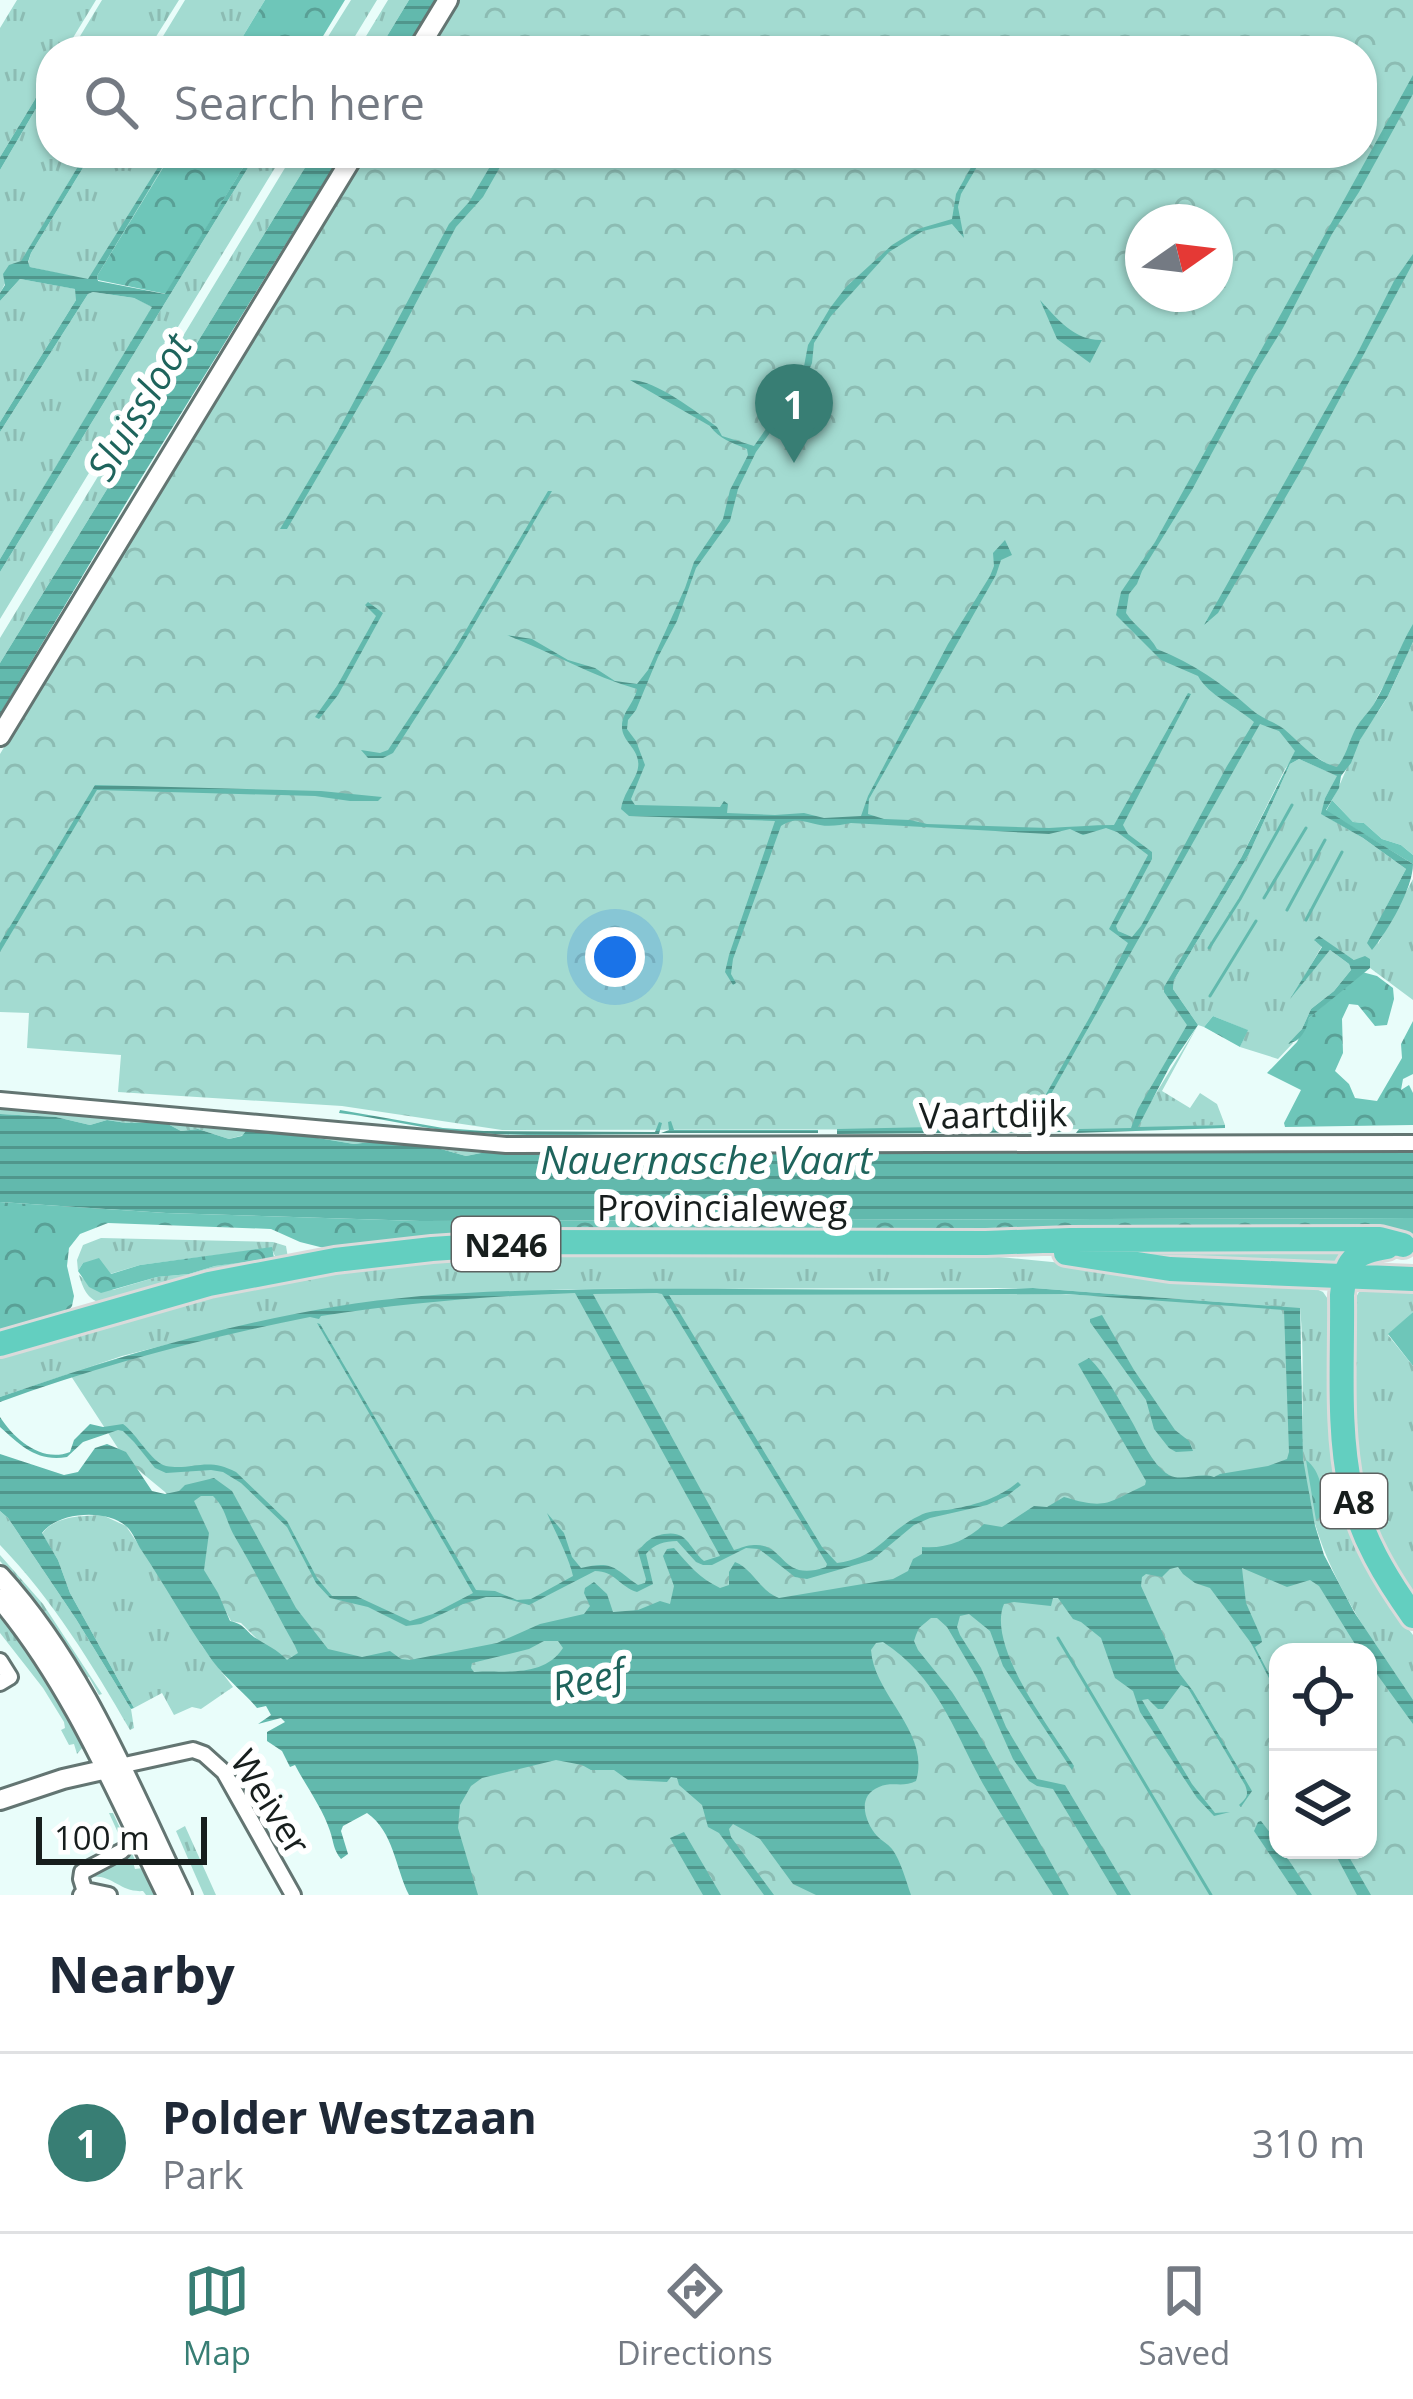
<!DOCTYPE html>
<html lang="en">
<head>
<meta charset="utf-8">
<style>
	:root { --surface:#fff; --page:#f2f2f3; --text:#1f2937; --muted:#747a83; --line:#e0e1e3; --accent:#387e74 }
	body { margin:0; font-family:"Open Sans",sans-serif; background:var(--page); color:var(--text) }
	.controls { position:absolute; right:36px; bottom:36px; display:grid; overflow:hidden; border-radius:24px; box-shadow:0 3px 9px #0004 }
	.controls button { width:108px; height:108px; display:grid; place-items:center; padding:0; border:0; border-bottom:3px solid var(--line); background:var(--surface); color:var(--text); font:60px sans-serif }
	.compass { position:absolute; left:1125px; top:204px; width:108px; height:108px; border-radius:50%; background:var(--surface); box-shadow:0 3px 9px #0004; rotate:76deg }
	.scale { position:absolute; left:36px; bottom:30px; width:171px; box-sizing:border-box; padding-left:12px; border:6px solid #171e1d; border-top:0; font-size:33px; line-height:42px; white-space:nowrap; color:#171e1d; -webkit-text-stroke:9px #fff; paint-order:stroke }
	.you { position:absolute; left:615px; top:957px; width:42px; height:42px; margin:-30px; border:9px solid #fff; border-radius:50%; background:#1a73e8; box-shadow:0 0 0 18px #1a73e833 }
	.badge { display:grid; place-items:center; width:78px; height:78px; border-radius:50%; background:var(--accent); color:#fff; font-size:39px; font-weight:700 }
	.pin { position:absolute; translate:-50% -99px; filter:drop-shadow(0 3px 6px #0008) }
	.pin::after { content:''; position:absolute; top:63px; width:42px; height:36px; background:inherit; clip-path:polygon(0 0,100% 0,50% 100%) }
	.list { margin:0; padding:0; list-style:none }
	h2 { display:flex; justify-content:space-between; align-items:center; height:156px; margin:0; padding:0 48px; font-size:51px }
	h2 small { font-size:39px; font-weight:400; color:var(--muted) }
	.list li { display:grid; grid-template-columns:78px 1fr auto; gap:36px; align-items:center; box-sizing:border-box; height:180px; padding:0 48px; border-top:3px solid var(--line) }
	.list b { display:block; font-size:45px; white-space:nowrap }
	.list p { margin:0; font-size:39px; white-space:nowrap; color:var(--muted) }
	.list em { font-size:39px; font-style:normal; color:var(--muted) }
	.icon { flex:none; width:66px; height:66px; fill:none; stroke:currentColor; stroke-width:2; stroke-linecap:round; stroke-linejoin:round }
	.map { position:relative; flex:none; width:1413px; height:1895px; overflow:hidden }
	.search { position:absolute; background:var(--surface); box-shadow:0 3px 9px #0004; left:36px; right:36px; top:36px; height:132px; display:flex; align-items:center; gap:30px; box-sizing:border-box; padding:0 42px; border-radius:48px; color:var(--muted); font-size:45px }
	.sheet { height:336px; background:var(--surface) }
	nav { display:flex; justify-content:space-around; align-items:center; box-sizing:border-box; height:168px; border-top:3px solid var(--line); background:var(--surface); font-size:33px; color:var(--muted) }
	nav a { display:grid; justify-items:center; gap:6px }
	nav .on { color:var(--accent) }
	.map>svg:first-child { display:block }
	.grass { fill:url(#grass-tufts) }
	.forest { fill:url(#forest-crowns) }
	.park { fill:url(#park-crowns); fill-rule:evenodd }
	.water { fill:url(#water-rules); fill-rule:evenodd }
	.lines { fill:none; stroke-linecap:round; stroke-linejoin:round }
	.stream { stroke:#62b9ad; stroke-width:3 }
	.street-casing { stroke:#637572; stroke-width:20 }
	.secondary-casing { stroke:#637572; stroke-width:24 }
	.highway-casing { stroke:#dadbdb; stroke-width:30 }
	.street { stroke:#fff; stroke-width:14 }
	.secondary { stroke:#fff; stroke-width:18 }
	.highway { stroke:#63cfc0; stroke-width:24 }
	.labels { text-anchor:middle; dominant-baseline:central; stroke-width:12; stroke-linejoin:round; paint-order:stroke }
	.shield { fill:#fff; stroke:#5d6261; stroke-width:3 }
	.shield-label { font-size:33px; font-weight:bold; fill:#171e1d }
	.street-label { font-size:36px; fill:#171e1d; stroke:#fff }
	.water-label { font-size:39px; font-style:italic; fill:#1e645c; stroke:#fff }
</style>
</head>
<body>
<div class="map">
<svg width="1413" height="1895" viewBox="0 0 1413 1895">
	<defs>
		<pattern id="grass-tufts" width="24" height="20" patternUnits="userSpaceOnUse" patternTransform="scale(3)"><rect width="24" height="20" fill="#a3dbd1"/><path d="M3 7l-1-3M5 7V3M7 7l1-3M15 17l-1-3M17 17v-4M19 17l1-3" fill="none" stroke="#8cbcb3"/></pattern>
		<pattern id="forest-crowns" width="20" height="18" patternUnits="userSpaceOnUse" patternTransform="scale(3)"><rect width="20" height="18" fill="#6ec6b9"/><path d="M2 6a3 3 0 1 1 6 0M12 15a3 3 0 1 1 6 0" fill="none" stroke="#59a096"/></pattern>
		<pattern id="park-crowns" width="20" height="18" patternUnits="userSpaceOnUse" patternTransform="scale(3)"><rect width="20" height="18" fill="#a3dbd1"/><path d="M2 6a3 3 0 1 1 6 0M12 15a3 3 0 1 1 6 0" fill="none" stroke="#8cbcb3"/></pattern>
		<pattern id="water-rules" width="6" height="5" patternUnits="userSpaceOnUse" patternTransform="scale(3)"><rect width="6" height="5" fill="#62b9ad"/><path d="M0 2.5h6" fill="none" stroke="#50968c"/></pattern>
	</defs>
	<rect width="100%" height="100%" fill="#e9fdfa"/>
	<path class="grass" d="M17 0H96L65 51H51V73L0 157V28Z
		M102 0H179L147 51H71Z
		M185 0H265L234 51H154Z
		M351 0H377L346 51H319Z
		M388 0H409L378 51H357Z
		M51 83V153H86L21 262C7 270 8 281 0 293V170Z
		M92 153H172L97 276 87 280 30 267 28 263 31 253Z
		M257 153H284L0 619V572Z
		M294 153H314L0 663V638Z
		M20 279 76 289V300L0 422V301Z
		M93 292 134 298 153 307 0 559V432L88 294Z
		M1413 642V855L1401 845 1382 839 1364 823 1353 822 1332 800C1343 780 1350 758 1361 738 1369 723 1380 711 1388 696 1397 678 1404 660 1413 642Z
		M1299 759 1338 776 1325 798 1322 814 1363 838 1406 869 1384 911 1378 944 1413 879V1000L1370 968V959L1354 960 1331 945 1315 941 1322 946 1300 984 1330 950 1349 964 1351 970 1334 991 1311 1009 1302 1029 1290 1043H1293L1278 1059 1240 1047 1247 1030 1213 1016 1204 1027 1198 1025 1162 1091 1190 1108 1200 1093 1217 1104 1225 1125 1137 1128 1142 1116 1198 1025 1173 989 1174 980 1249 854 1290 764Z
		M0 1105 480 1148 491 1151 466 1156 430 1146 379 1141 354 1144 300 1135H244L229 1139 198 1129 181 1131 164 1122 126 1123 107 1120 90 1125 56 1117 0 1114Z
		M101 1238 273 1242 286 1246 288 1258 107 1305C89 1301 84 1292 79 1275L86 1281 113 1290 157 1277 189 1274 215 1266 275 1256 271 1248 140 1265 110 1274 83 1263 78 1271 77 1260 83 1245Z
		M1348 1246 1336 1271 1165 1258 1109 1250Z
		M896 1249C1036 1258 1174 1276 1314 1288L1323 1292 1332 1305V1392L1381 1586 1399 1617 1413 1635V1700C1360 1624 1309 1553 1303 1457 1301 1408 1305 1357 1300 1308L1033 1288 572 1289 441 1295 335 1307 237 1327 122 1356 0 1397V1354L267 1279 481 1251Z
		M1360 1290 1413 1292V1312L1388 1335 1413 1366V1595C1346 1506 1355 1407 1354 1301Z
		M0 1511 8 1518 76 1619 131 1709 134 1728 130 1730C92 1664 53 1600 0 1545Z
		M102 1515 126 1526 181 1608 202 1646 233 1687 201 1709 192 1707 174 1715 162 1693 134 1708 70 1593 58 1560 42 1534C54 1516 81 1516 102 1515Z
		M0 1555 43 1604 102 1694 99 1695 89 1677 86 1678 38 1606 0 1561Z
		M0 1613C33 1654 61 1699 83 1747L77 1754 74 1744 69 1745 61 1730 65 1728 64 1722 43 1688 0 1633Z
		M109 1813H113L135 1860 133 1862 135 1869 143 1868 162 1895H146L143 1891C118 1893 112 1871 84 1878L124 1846Z
		M185 1826 216 1895H204L176 1831Z"/>
	<path class="forest" d="M265 0H345L314 51H234Z
		M172 153H252L166 294 98 280 97 276Z
		M1332 800 1353 822 1364 823 1382 839 1401 845 1413 855V864L1326 811Z
		M1362 972 1377 976 1393 988 1394 999 1387 1025 1375 1026 1358 1005 1349 1004 1342 1019 1343 1053 1335 1071 1349 1084 1355 1098 1377 1101 1402 1058 1401 1044 1413 1021V1074L1403 1079 1401 1090 1409 1085 1413 1093V1125L1285 1127 1284 1123 1301 1090 1267 1073 1297 1042 1309 1018Z
		M1213 1016 1248 1030 1240 1047 1204 1027Z
		M0 1202 166 1213 420 1221 1413 1218V1234L390 1242 328 1249 300 1242 271 1229 108 1223 80 1234 69 1248 67 1266 74 1296 72 1306 65 1315 0 1339Z
		M272 1247 274 1258 215 1266 189 1274 157 1277 101 1293 89 1287 78 1271 83 1263 99 1258 111 1274 140 1265Z
		M1413 1312V1366L1388 1334Z
		M1306 1460C1321 1470 1324 1496 1325 1513L1316 1520Z"/>
	<path class="park" d="M455 0H1413V631C1405 650 1397 667 1385 684 1367 710 1362 749 1336 769L1301 748 1285 769 1241 858 1167 984 1192 1019 1131 1129 502 1130 342 1106 118 1092 121 1055 27 1048 29 1013 0 1012V754L363 153H1362V51H424ZM1143 222H1215V294H1143Z
		M679 1288 1007 1291 1300 1307 1303 1459 1315 1525 1323 1554 1354 1612 1413 1699V1895H473L277 1659 241 1623 231 1621 204 1571 193 1521 165 1492 125 1459 69 1373C189 1335 314 1308 439 1297 519 1290 599 1289 679 1288ZM1278 1652H1368V1850H1278Z"/>
	<path class="water" d="M409 0H436L404 51H378Z
		M51 73V83L0 170V157Z
		M1413 75V94L1359 192 1332 234 1283 328 1254 375 1192 490 1142 571 1137 584 1129 594 1126 613C1135 627 1150 635 1157 649 1194 664 1222 683 1252 710 1261 718 1274 722 1284 729 1302 744 1314 761 1337 767 1348 754 1349 738 1358 725 1363 717 1371 710 1375 702 1390 677 1398 649 1413 624V642L1388 696 1360 740 1351 763 1341 776 1339 788 1326 810 1413 864C1413 888 1388 931 1372 950L1367 943 1406 869 1363 838 1321 814 1325 798 1337 776 1299 759 1290 764 1249 854 1174 980 1173 989 1198 1025 1170 1066 1138 1127 1225 1125V1128L1076 1133 1079 1129 1131 1128 1138 1109 1187 1025 1164 992V987L1241 858 1295 751 1279 731 1260 724 1038 1117V1127L1064 1129V1132L837 1134V1129L1025 1125 1032 1119 1092 1013 1128 943 1109 929 1148 855 1117 832 1106 828 1083 835 1070 829 1049 834 851 823C841 825 830 827 820 825 803 822 796 816 781 826L733 959 731 974 736 983 733 985 725 972 729 955 775 821 629 816 621 809C623 795 632 785 637 772 644 750 621 743 622 726 622 712 635 702 637 689 592 676 551 652 507 635L532 639 568 660 595 668 615 681 637 684 648 670 685 588 694 562 723 519 730 490 748 455 747 449C733 443 719 439 710 426L630 380C654 379 697 412 717 427L722 436 754 446 802 377 808 345 830 308 846 287 892 245 918 229 952 219 956 194 979 153H985L961 194 958 207 964 238 952 224 923 231 889 252 831 316 814 343 812 363 799 393 756 452 738 489 730 521 696 568 677 621 658 657 636 710 628 720 627 729 636 741 645 765 631 799 635 805 720 807 724 801 728 804 727 813 775 815 804 813 824 818 861 816 868 796 948 644 990 576 994 566 993 553 1005 540 1012 555 1001 560 996 575 869 799 868 814 884 819 910 820 927 824 1049 828C1071 827 1092 825 1114 825L1188 693 1191 694 1123 825 1128 834 1152 852V859L1116 926 1118 931 1132 937 1141 926 1227 766 1254 722C1236 706 1209 696 1198 676L1161 660 1116 615 1121 592 1155 542Z
		M86 153H92L31 253 28 262 30 267 88 279 167 153H171L97 276 98 281 165 294 252 153H257L0 572V559L152 307 134 298 93 292 88 294 0 432V422L76 300 75 289 20 279 0 301V293L5 285 3 274 9 265 21 261Z
		M314 153H342L135 488 0 714V663Z
		M498 153H508L483 197 456 227 387 358 287 529H280L337 433 449 224 469 202Z
		M1413 254V263L1302 469 1218 613 1204 625 1356 356 1394 281Z
		M1040 300C1057 319 1075 341 1102 340L1090 363 1057 339Z
		M548 491H552L461 647 393 753 383 758H368L361 750 380 753 388 750 453 652Z
		M368 602 383 613 338 695 319 719 315 717 337 686 376 616 365 605Z
		M95 785 321 791 382 797 378 801H350L315 796 97 790 0 952V943Z
		M1319 936 1354 960 1365 956 1370 959V968L1309 1018C1306 1031 1301 1041 1288 1044L1302 1029 1311 1009 1334 991 1351 970 1349 964 1330 950 1290 999 1322 947 1314 940Z
		M340 1110 443 1128 484 1131 655 1132 659 1122 662 1123 659 1134C589 1134 520 1138 451 1131 413 1127 377 1117 339 1113Z
		M0 1114 56 1117 90 1125 107 1120 126 1123 164 1122 181 1131 198 1129 229 1139 242 1136 246 1131 257 1128 273 1134 300 1135 354 1144 379 1141 430 1146 466 1156 491 1151 892 1148 1023 1151 1149 1147 1413 1146V1218L420 1221 166 1213 0 1202Z
		M671 1121 674 1130H818V1133H661L669 1130 668 1122Z
		M1033 1288 1300 1308 1303 1459 1315 1526 1324 1555 1354 1612 1413 1700V1724L1368 1662V1652H1360L1358 1649 1319 1586 1310 1580 1287 1587 1242 1568 1246 1603 1261 1637 1262 1642 1255 1647 1278 1691 1276 1705 1278 1710H1273L1269 1705 1274 1688 1251 1643 1210 1588 1195 1583 1183 1574 1178 1567 1170 1569 1162 1577 1146 1574 1142 1577 1141 1586 1173 1656 1176 1669 1193 1691 1252 1791 1241 1807 1239 1805C1247 1798 1249 1795 1245 1785L1188 1688 1181 1685 1163 1709H1158L1148 1699 1142 1700 1192 1784 1215 1813 1230 1812 1214 1816 1197 1798 1140 1712 1133 1691 1115 1678 1101 1638 1081 1622 1073 1619 1058 1598H1053L1051 1606 1014 1602 1004 1604C986 1646 1051 1729 1074 1766L1072 1770 1003 1666 990 1631 969 1614 960 1616 957 1627 960 1635 981 1668 1006 1727 1037 1779 1065 1785 1131 1895H1117L1053 1789 1037 1786 1029 1781 1013 1759 977 1678 947 1627 937 1618H931L919 1628 916 1635 914 1641 918 1650 952 1692 977 1731 1069 1895H1053C1030 1858 1005 1822 983 1784 953 1729 938 1678 883 1642L876 1643 871 1650C874 1696 931 1732 916 1781 903 1788 892 1781 879 1787 856 1796 865 1822 877 1836 882 1841 888 1844 892 1849 901 1861 906 1881 911 1895H816L793 1884 760 1839 733 1824 729 1829 731 1837 774 1895H764L719 1833 708 1827 702 1805 679 1785 677 1778 671 1777 667 1782 628 1780 614 1770H591L582 1765 556 1760 482 1778 471 1786 460 1805 458 1828 478 1895H409C395 1867 394 1832 367 1813L343 1826 341 1831 348 1854 341 1859C333 1849 334 1843 330 1831 323 1809 306 1786 295 1765L290 1767 282 1751 267 1741V1732L285 1722 281 1718 258 1724 271 1715 266 1706 257 1708C241 1689 221 1675 207 1653 184 1620 164 1584 142 1551 137 1544 133 1532 127 1527 107 1508 57 1512 42 1533L58 1560 70 1593 134 1708 131 1709 76 1619 8 1518 0 1511V1454L64 1475 78 1472 95 1448 107 1444 126 1452 152 1491 165 1494 179 1491 185 1485 214 1478 232 1491 296 1608 328 1649 362 1657 390 1651 401 1659 410 1660 497 1643 540 1624 584 1614 590 1606 584 1593 585 1588 594 1582 607 1594 613 1612 638 1610 660 1601 670 1604 674 1586 663 1556 667 1549 674 1548C689 1565 699 1578 720 1588L729 1585V1572L735 1562C753 1569 760 1591 779 1598L893 1579 908 1571 913 1559 922 1554V1547C945 1549 967 1541 984 1524L1002 1527 1034 1506 1047 1507 1064 1497C1107 1510 1107 1503 1145 1485L1146 1481 1078 1364 1089 1358C1106 1374 1119 1400 1131 1420 1141 1437 1151 1464 1169 1475 1181 1482 1200 1472 1214 1477L1220 1474 1268 1466 1287 1459 1289 1452 1284 1310 1066 1294 669 1295 822 1547 837 1563C881 1557 885 1532 919 1516 928 1511 936 1511 947 1510 972 1506 998 1499 1018 1482L1021 1485 1007 1496 987 1505 930 1518 914 1525 872 1560 807 1579 795 1577 759 1549 746 1548 712 1565H703L696 1562 677 1541C665 1541 654 1544 646 1554L653 1584 637 1592C620 1587 615 1571 595 1571L529 1605 501 1597H486L463 1604 421 1624 406 1626 368 1607 330 1598 316 1583 287 1527 241 1483 223 1472 211 1470 166 1473 155 1468 134 1442 123 1431 118 1430 83 1442 67 1457C37 1462 21 1446 0 1427V1417C15 1440 42 1463 70 1452L74 1440 90 1424 103 1427 123 1424C137 1434 151 1462 166 1466 193 1471 206 1456 236 1472L287 1521 317 1578 332 1596H356L410 1621 433 1614 473 1593 317 1323 320 1324 476 1590 495 1591 517 1600 531 1599 573 1576C569 1557 555 1532 547 1513L564 1533 572 1557 581 1568C613 1560 614 1568 638 1585L645 1583 646 1579 638 1551C647 1541 650 1537 664 1534 688 1530 688 1547 704 1561L720 1556 575 1293C490 1296 405 1303 321 1316L319 1319 310 1317C204 1338 101 1365 0 1402V1397C109 1359 219 1326 333 1307 429 1291 527 1290 623 1289 760 1288 896 1292 1033 1288ZM657 1293 662 1294 827 1564 826 1567C780 1583 786 1543 754 1545 747 1545 741 1548 734 1550L593 1294ZM201 1496H213C226 1508 226 1522 235 1537 256 1573 275 1610 295 1646L298 1653 287 1660C277 1649 266 1645 254 1637 244 1629 244 1624 230 1621L218 1593 204 1570 209 1533 194 1501ZM544 1641H558L563 1648C543 1678 506 1670 474 1672L471 1668 472 1663 529 1649Z
		M1102 1315 1134 1370 1175 1430 1189 1441 1193 1451 1176 1452 1169 1448 1154 1429 1146 1400 1090 1322V1319Z
		M1261 1821 1278 1843V1850H1282L1312 1895H1297L1254 1831 1258 1822Z
		M684 1832 721 1895H703L670 1838Z
		M1333 1850H1345L1371 1895H1357Z"/>
	<g class="lines">
		<path class="stream" d="M1264 898 1306 828
			M1287 910 1325 840
			M1306 920 1342 852
			M1209 948 1240 899 1292 805
			M1210 996 1256 921
			M1058 1638 1211 1895"/>
		<defs>
			<path id="street" d="M0 1100 506 1145 1413 1143
				M0 1661 10 1677 0 1683
				M120 1766 193 1750 204 1754 224 1772 293 1895
				M85 1892 81 1879 82 1872 122 1851
				M81 1895 90 1891 109 1895"/>
			<path id="secondary" d="M417 51 448 0
				M0 736 355 153
				M0 1576C83 1667 129 1785 182 1895
				M0 1599C73 1686 117 1794 167 1895
				M0 1800 63 1779 116 1767"/>
			<path id="highway" d="M1387 1247C1352 1253 1346 1260 1342 1295 1343 1359 1337 1428 1351 1491 1361 1537 1386 1578 1413 1616
				M1066 1253 1170 1269 1413 1279
				M0 1344 209 1284 335 1260 432 1249 536 1242 986 1243 1070 1240 1380 1239 1403 1245"/>
		</defs>
		<use href="#street" class="street-casing"/>
		<use href="#secondary" class="secondary-casing"/>
		<use href="#highway" class="highway-casing"/>
		<use href="#street" class="street"/>
		<use href="#secondary" class="secondary"/>
		<use href="#highway" class="highway"/>
	</g>
	<g class="labels">
		<g class="shield">
			<rect x="452" y="1217" width="108" height="54" rx="9"/>
			<rect x="1321" y="1474" width="66" height="54" rx="9"/>
		</g>
		<g class="shield-label">
			<text x="506" y="1244">N246</text>
			<text x="1354" y="1501">A8</text>
		</g>
		<g class="street-label">
			<text transform="translate(993 1114) rotate(-1)">Vaartdijk</text>
			<text x="722" y="1207">Provincialeweg</text>
			<text transform="translate(271 1802) rotate(58)">Weiver</text>
		</g>
		<g class="water-label">
			<text transform="translate(138 406) rotate(-59)">Sluissloot</text>
			<text x="706" y="1158">Nauernasche Vaart</text>
			<text transform="translate(588 1678) rotate(-12)">Reef</text>
		</g>
	</g>
</svg>
<div class="controls">
<button><svg class="icon" aria-label="locate" viewBox="0 0 24 24"><circle cx="12" cy="12" r="6"/><path d="M12 2v4M12 18v4M2 12h4M18 12h4"/></svg></button>
<button><svg class="icon" aria-label="layers" viewBox="0 0 24 24"><path d="M12 4l9 5-9 5-9-5zM3 14l9 5 9-5"/></svg></button>
</div>
<svg class="compass" viewBox="-18 -18 36 36"><path d="M0-13l5 13h-10z" fill="#e53935"/><path d="M0 13l5-13h-10z" fill="#747a83"/></svg>
<div class="scale">100 m</div>
<div class="you"></div>
<div class="pin badge" style="left:794px;top:463px">1</div>
<div class="search"><svg class="icon" aria-label="search" viewBox="0 0 24 24"><circle cx="10" cy="10" r="6"/><path d="M15 15l6 6"/></svg>Search here</div>
</div>
<section class="sheet">
<h2>Nearby<small></small></h2>
<ul class="list">
<li><span class="badge">1</span><div><b>Polder Westzaan</b><p>Park</p></div><em>310 m</em></li>
</ul>
</section>
<nav>
<a class="on"><svg class="icon" aria-label="map" viewBox="0 0 24 24"><path d="M3 6l6-2 6 2 6-2v14l-6 2-6-2-6 2zM9 4v14M15 6v14"/></svg>Map</a>
<a><svg class="icon" aria-label="directions" viewBox="0 0 24 24"><path d="M12 3l9 9-9 9-9-9zM9 14v-3h6M13 9l2 2-2 2"/></svg>Directions</a>
<a><svg class="icon" aria-label="saved" viewBox="0 0 24 24"><path d="M7 4h10v16l-5-4-5 4z"/></svg>Saved</a>
</nav>
</body>
</html>
